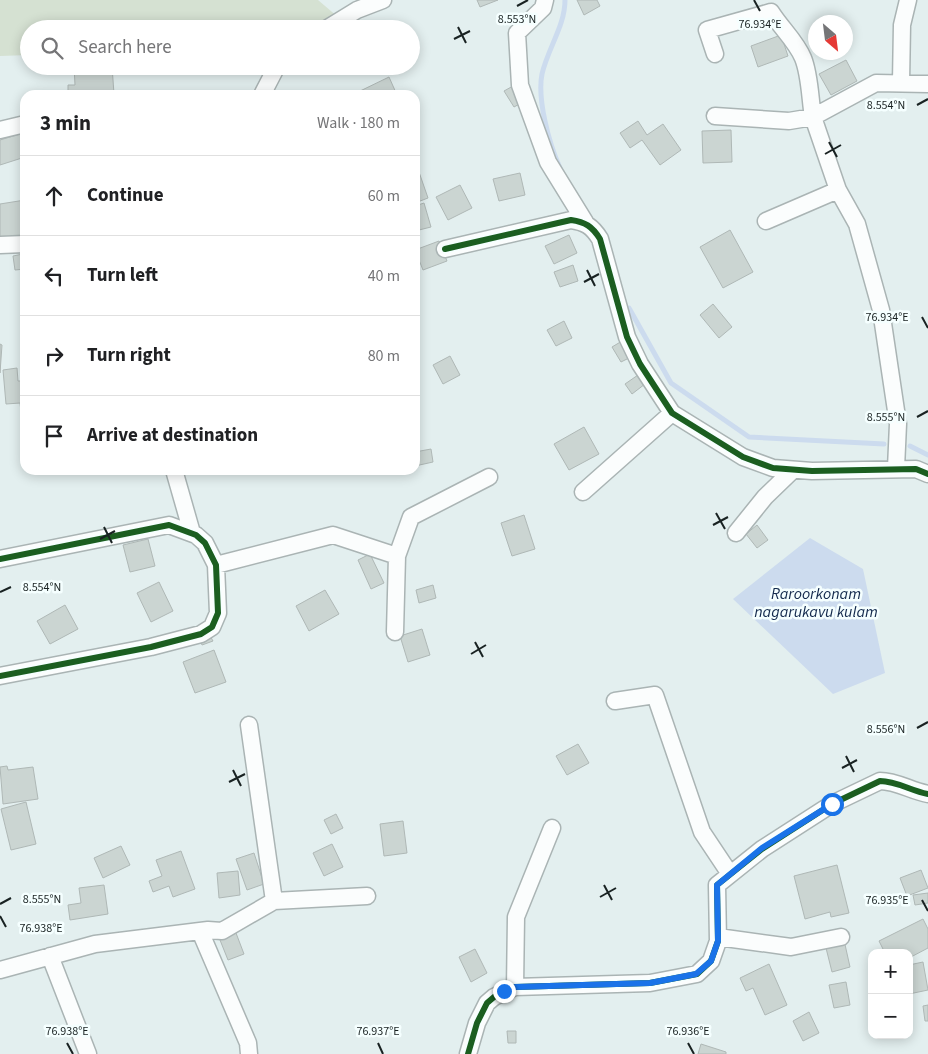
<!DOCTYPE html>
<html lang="en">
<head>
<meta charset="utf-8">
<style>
	:root { --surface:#fff; --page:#f2f2f2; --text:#202124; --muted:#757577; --line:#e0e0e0 }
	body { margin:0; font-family:"Source Sans 3",sans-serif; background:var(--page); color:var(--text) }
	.controls { position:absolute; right:15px; bottom:15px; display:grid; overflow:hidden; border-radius:10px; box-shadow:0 2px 12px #0003 }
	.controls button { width:45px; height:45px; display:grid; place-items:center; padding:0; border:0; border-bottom:1px solid var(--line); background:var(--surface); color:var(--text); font:25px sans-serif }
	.compass { position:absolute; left:808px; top:15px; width:45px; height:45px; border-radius:50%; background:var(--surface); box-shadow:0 2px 12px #0003; rotate:152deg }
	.stop { position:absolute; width:15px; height:15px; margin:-11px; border:4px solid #1a73e8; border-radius:50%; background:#fff }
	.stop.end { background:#1a73e8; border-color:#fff; box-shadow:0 1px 5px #0008 }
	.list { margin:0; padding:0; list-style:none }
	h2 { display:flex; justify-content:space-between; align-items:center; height:65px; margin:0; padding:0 20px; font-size:21px }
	h2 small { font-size:16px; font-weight:400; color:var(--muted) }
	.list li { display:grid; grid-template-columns:32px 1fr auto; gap:15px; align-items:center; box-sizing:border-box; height:80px; padding:0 20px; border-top:1px solid var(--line) }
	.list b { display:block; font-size:19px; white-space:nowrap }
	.list em { font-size:16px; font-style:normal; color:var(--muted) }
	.icon { flex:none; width:28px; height:28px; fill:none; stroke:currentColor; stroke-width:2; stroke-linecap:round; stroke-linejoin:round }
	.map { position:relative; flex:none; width:928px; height:1054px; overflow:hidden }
	.search { position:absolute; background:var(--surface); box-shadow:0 2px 12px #0003; left:20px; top:20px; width:400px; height:55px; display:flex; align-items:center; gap:12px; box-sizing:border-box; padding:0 18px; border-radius:28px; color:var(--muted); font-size:19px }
	.panel { position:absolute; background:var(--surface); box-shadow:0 2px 12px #0003; left:20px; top:90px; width:400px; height:385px; border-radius:15px }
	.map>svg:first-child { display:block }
	.green { fill:#d5e1d2 }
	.water { fill:#ccdbee }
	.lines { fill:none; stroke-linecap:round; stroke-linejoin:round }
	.stream { stroke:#ccdbee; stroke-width:5 }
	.building { fill:#cbd5d2; stroke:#afb8b6 }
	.minor-casing { stroke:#aab4b4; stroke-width:19 }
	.minor { stroke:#fbfdfd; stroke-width:16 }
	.cycleway-casing { stroke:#f5ffff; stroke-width:9 }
	.cycleway { stroke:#1b5e20; stroke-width:6 }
	.route { stroke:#1a73e8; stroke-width:6 }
	.ticks { fill:none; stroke:#192222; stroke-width:2 }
	.labels { text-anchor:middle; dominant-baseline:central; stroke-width:5; stroke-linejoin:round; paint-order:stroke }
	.water-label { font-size:16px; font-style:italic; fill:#12294c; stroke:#f5ffff }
	.ticks-label { font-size:12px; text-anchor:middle; fill:#192222; stroke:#f5ffff; stroke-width:5; stroke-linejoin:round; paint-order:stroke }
</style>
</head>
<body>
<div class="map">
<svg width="928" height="1054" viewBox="0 0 928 1054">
	<rect width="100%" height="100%" fill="#e3efef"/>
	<path class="green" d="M0 0H318L352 29H29V55L0 56Z"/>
	<path class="water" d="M810 538 863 569 885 673 833 694 733 599Z"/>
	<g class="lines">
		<path class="stream" d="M560 168C549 144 537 99 542 74 548 48 565 26 565 0
			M629 308 671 383 749 437 884 444
			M910 446 928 455"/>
	</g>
	<path class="building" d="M477 0H498L480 7Z
		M577 0H597L600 6 584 15Z
		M781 35 788 56 758 67 751 46Z
		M846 60 857 81 831 95 819 74Z
		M74 66H112L114 94 68 95V85H75Z
		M389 77 397 95H357L356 93Z
		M513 86 523 102 514 107 504 91Z
		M638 121 647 135 663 124 681 150 660 165 642 140 630 148 620 133Z
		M731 130 732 162 703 163 702 131Z
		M23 133 25 157 0 165V140Z
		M419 172 428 198 415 203V173Z
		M520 173 525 195 499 201 493 179Z
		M460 185 472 208 448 220 436 197Z
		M25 200V236L0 238V204Z
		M424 203 431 227 415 231V206Z
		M730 230 753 272 723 288 700 247Z
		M569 235 577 253 554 264 545 246Z
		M439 241 447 261 423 270 415 250Z
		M23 254 25 269 15 270 13 256Z
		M573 265 578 281 560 287 554 272Z
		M713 304 732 327 719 338 700 315Z
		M564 321 572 338 556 346 547 330Z
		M622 341 631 357 621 362 612 347Z
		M0 344 2 345 0 373Z
		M450 356 460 375 443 384 433 365Z
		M17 368 18 381H25V410L21 411 20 403 6 404 3 370Z
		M638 375 645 384 632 394 625 384Z
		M584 427 599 454 569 470 554 444Z
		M431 449 433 462 415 466V452Z
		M524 515 535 549 512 556 501 523Z
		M757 525 768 540 757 548 746 534Z
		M148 539 155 566 130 572 123 545Z
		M370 554 384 583 371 589 358 560Z
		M159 582 173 611 151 622 137 593Z
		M433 585 436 598 419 603 416 590Z
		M325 590 339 614 309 631 296 606Z
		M65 605 78 629 50 644 37 621Z
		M422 629 430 655 408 662 400 636Z
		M209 634 213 641 202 645 199 638Z
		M214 650 226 682 195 693 183 662Z
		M578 744 589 763 567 775 556 756Z
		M7 766 8 770 33 767 38 799 3 804 0 767Z
		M26 802 36 844 11 850 1 809Z
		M336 814 343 828 331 834 324 820Z
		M403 821 407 853 384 856 380 824Z
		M332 844 343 867 324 876 313 853Z
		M121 846 130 865 103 878 94 858Z
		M181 851 195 889 173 897 169 886 153 892 149 881 162 876 156 860Z
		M254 853 264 884 247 890 236 859Z
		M837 865 849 913 831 917 830 912 805 919 794 876Z
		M921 870 928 888 907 896 900 878Z
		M238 871 240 895 219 898 217 873Z
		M104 885 108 914 70 920 68 905 81 903 79 888Z
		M928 893V903L915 905 913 895Z
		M923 919 928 929V948L909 958V953H885L879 941Z
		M236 933 244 954 228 960 220 940Z
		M844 940 850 967 832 972 825 944Z
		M475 949 487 973 471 982 459 957Z
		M923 962 928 990 909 994V965Z
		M769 964 787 1005 765 1015 753 988 746 991 740 978Z
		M846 982 850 1005 834 1008 829 985Z
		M928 1005V1021H925L923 1006Z
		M809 1012 819 1033 803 1041 793 1021Z
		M507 1031H516V1043H508Z
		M701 1044 726 1052V1054H698Z"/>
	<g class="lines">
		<defs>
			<path id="minor" d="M545 0 543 8 517 33 520 85 548 162 585 222
				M326 29 357 10 383 0
				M715 54 707 30 771 12C781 28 796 41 803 58 810 75 810 99 813 117L789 121 715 116
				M901 82 902 25 908 0
				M262 95 277 66
				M0 130 25 124
				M766 221 838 190
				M0 245 25 244
				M445 249 571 220C585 222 592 226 600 239L627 337 640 364 672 413 743 457 773 468 812 471 916 469 928 474
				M896 468 898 424 881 310 857 224 838 190 813 117 876 83 928 84
				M174 470 192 533
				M583 492 672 413
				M736 533 765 497 793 470
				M0 559 169 525 196 535 205 543 216 565 218 613 212 627 201 634 151 647 0 676
				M216 565 333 535 397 556 411 517 489 477
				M395 632 397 556
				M615 701 655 695 702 832 730 874
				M249 725 274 901
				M200 931 248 1043 249 1054
				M718 937 791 947 841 937
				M50 956 88 1054
				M0 970 95 944 208 930 222 931 274 901 367 896
				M515 987 516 917 552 828
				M468 1054 477 1023 487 1003 494 997 515 987 650 983 697 974 711 961 718 941 717 885 762 849 832 804 880 781C897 781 911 791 928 794"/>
		</defs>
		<use href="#minor" class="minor-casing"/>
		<use href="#minor" class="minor"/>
		<defs>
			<path id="cycleway" d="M445 249 571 220C585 222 592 226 600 239L627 337 640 364 672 413 743 457 773 468 812 471 916 469 928 474
				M0 559 169 525 196 535 205 543 216 565 218 613 212 627 201 634 151 647 0 676
				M468 1054 477 1023 487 1003 494 997 515 987 650 983 697 974 711 961 718 941 717 885 762 849 832 804 880 781C897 781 911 791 928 794"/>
		</defs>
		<use href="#cycleway" class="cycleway-casing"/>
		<use href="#cycleway" class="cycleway"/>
	</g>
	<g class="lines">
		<path class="route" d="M504 991 515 987 650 983 696 974 711 961 718 941 717 885 762 848 832 804"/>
	</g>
	<path class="ticks" d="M754 0 760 11M517 6 528 0M458 27 466 43M454 39 470 31M917 105 928 99M829 142 837 157M825 154 841 145M587 270 595 286M584 282 599 274M922 317 928 328M917 417 928 411M716 513 725 529M713 525 728 517M104 527 112 543M100 539 115 531M0 592 11 587M475 642 483 657M471 654 486 645M917 728 928 722M846 756 854 772M842 768 857 760M233 770 241 786M229 782 245 774M604 885 612 900M600 897 616 888M922 900 928 911M0 904 11 898M0 916 6 927M67 1043 73 1054M378 1043 383 1054M688 1043 694 1054"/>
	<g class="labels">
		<g class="water-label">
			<text x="816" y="594">Raroorkonam<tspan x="816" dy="18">nagarukavu kulam</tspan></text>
		</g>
	</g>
	<g class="ticks-label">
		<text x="517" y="23">8.553°N</text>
		<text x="760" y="28">76.934°E</text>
		<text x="886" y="109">8.554°N</text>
		<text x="887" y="321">76.934°E</text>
		<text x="886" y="421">8.555°N</text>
		<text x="42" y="591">8.554°N</text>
		<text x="886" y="733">8.556°N</text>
		<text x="42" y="903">8.555°N</text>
		<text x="887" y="904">76.935°E</text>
		<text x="41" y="932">76.938°E</text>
		<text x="67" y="1035">76.938°E</text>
		<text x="378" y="1035">76.937°E</text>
		<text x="688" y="1035">76.936°E</text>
	</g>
</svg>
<div class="controls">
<button>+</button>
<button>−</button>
</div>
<svg class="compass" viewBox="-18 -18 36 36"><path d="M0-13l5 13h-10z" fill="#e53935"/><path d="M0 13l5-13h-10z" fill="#757577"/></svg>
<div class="stop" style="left:832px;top:804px"></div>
<div class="stop end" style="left:504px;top:991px"></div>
<div class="search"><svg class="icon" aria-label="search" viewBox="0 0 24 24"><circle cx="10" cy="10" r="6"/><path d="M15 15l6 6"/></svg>Search here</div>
<section class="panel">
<h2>3 min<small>Walk · 180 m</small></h2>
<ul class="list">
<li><svg class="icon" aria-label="ahead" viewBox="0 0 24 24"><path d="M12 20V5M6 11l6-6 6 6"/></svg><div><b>Continue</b></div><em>60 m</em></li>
<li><svg class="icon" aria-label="left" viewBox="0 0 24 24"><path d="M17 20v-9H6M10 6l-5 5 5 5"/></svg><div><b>Turn left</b></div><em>40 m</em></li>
<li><svg class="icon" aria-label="right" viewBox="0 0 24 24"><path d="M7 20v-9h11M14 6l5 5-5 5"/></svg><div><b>Turn right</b></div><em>80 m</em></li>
<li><svg class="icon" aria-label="arrive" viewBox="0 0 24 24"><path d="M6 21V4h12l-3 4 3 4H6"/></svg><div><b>Arrive at destination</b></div></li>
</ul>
</section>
</div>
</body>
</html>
